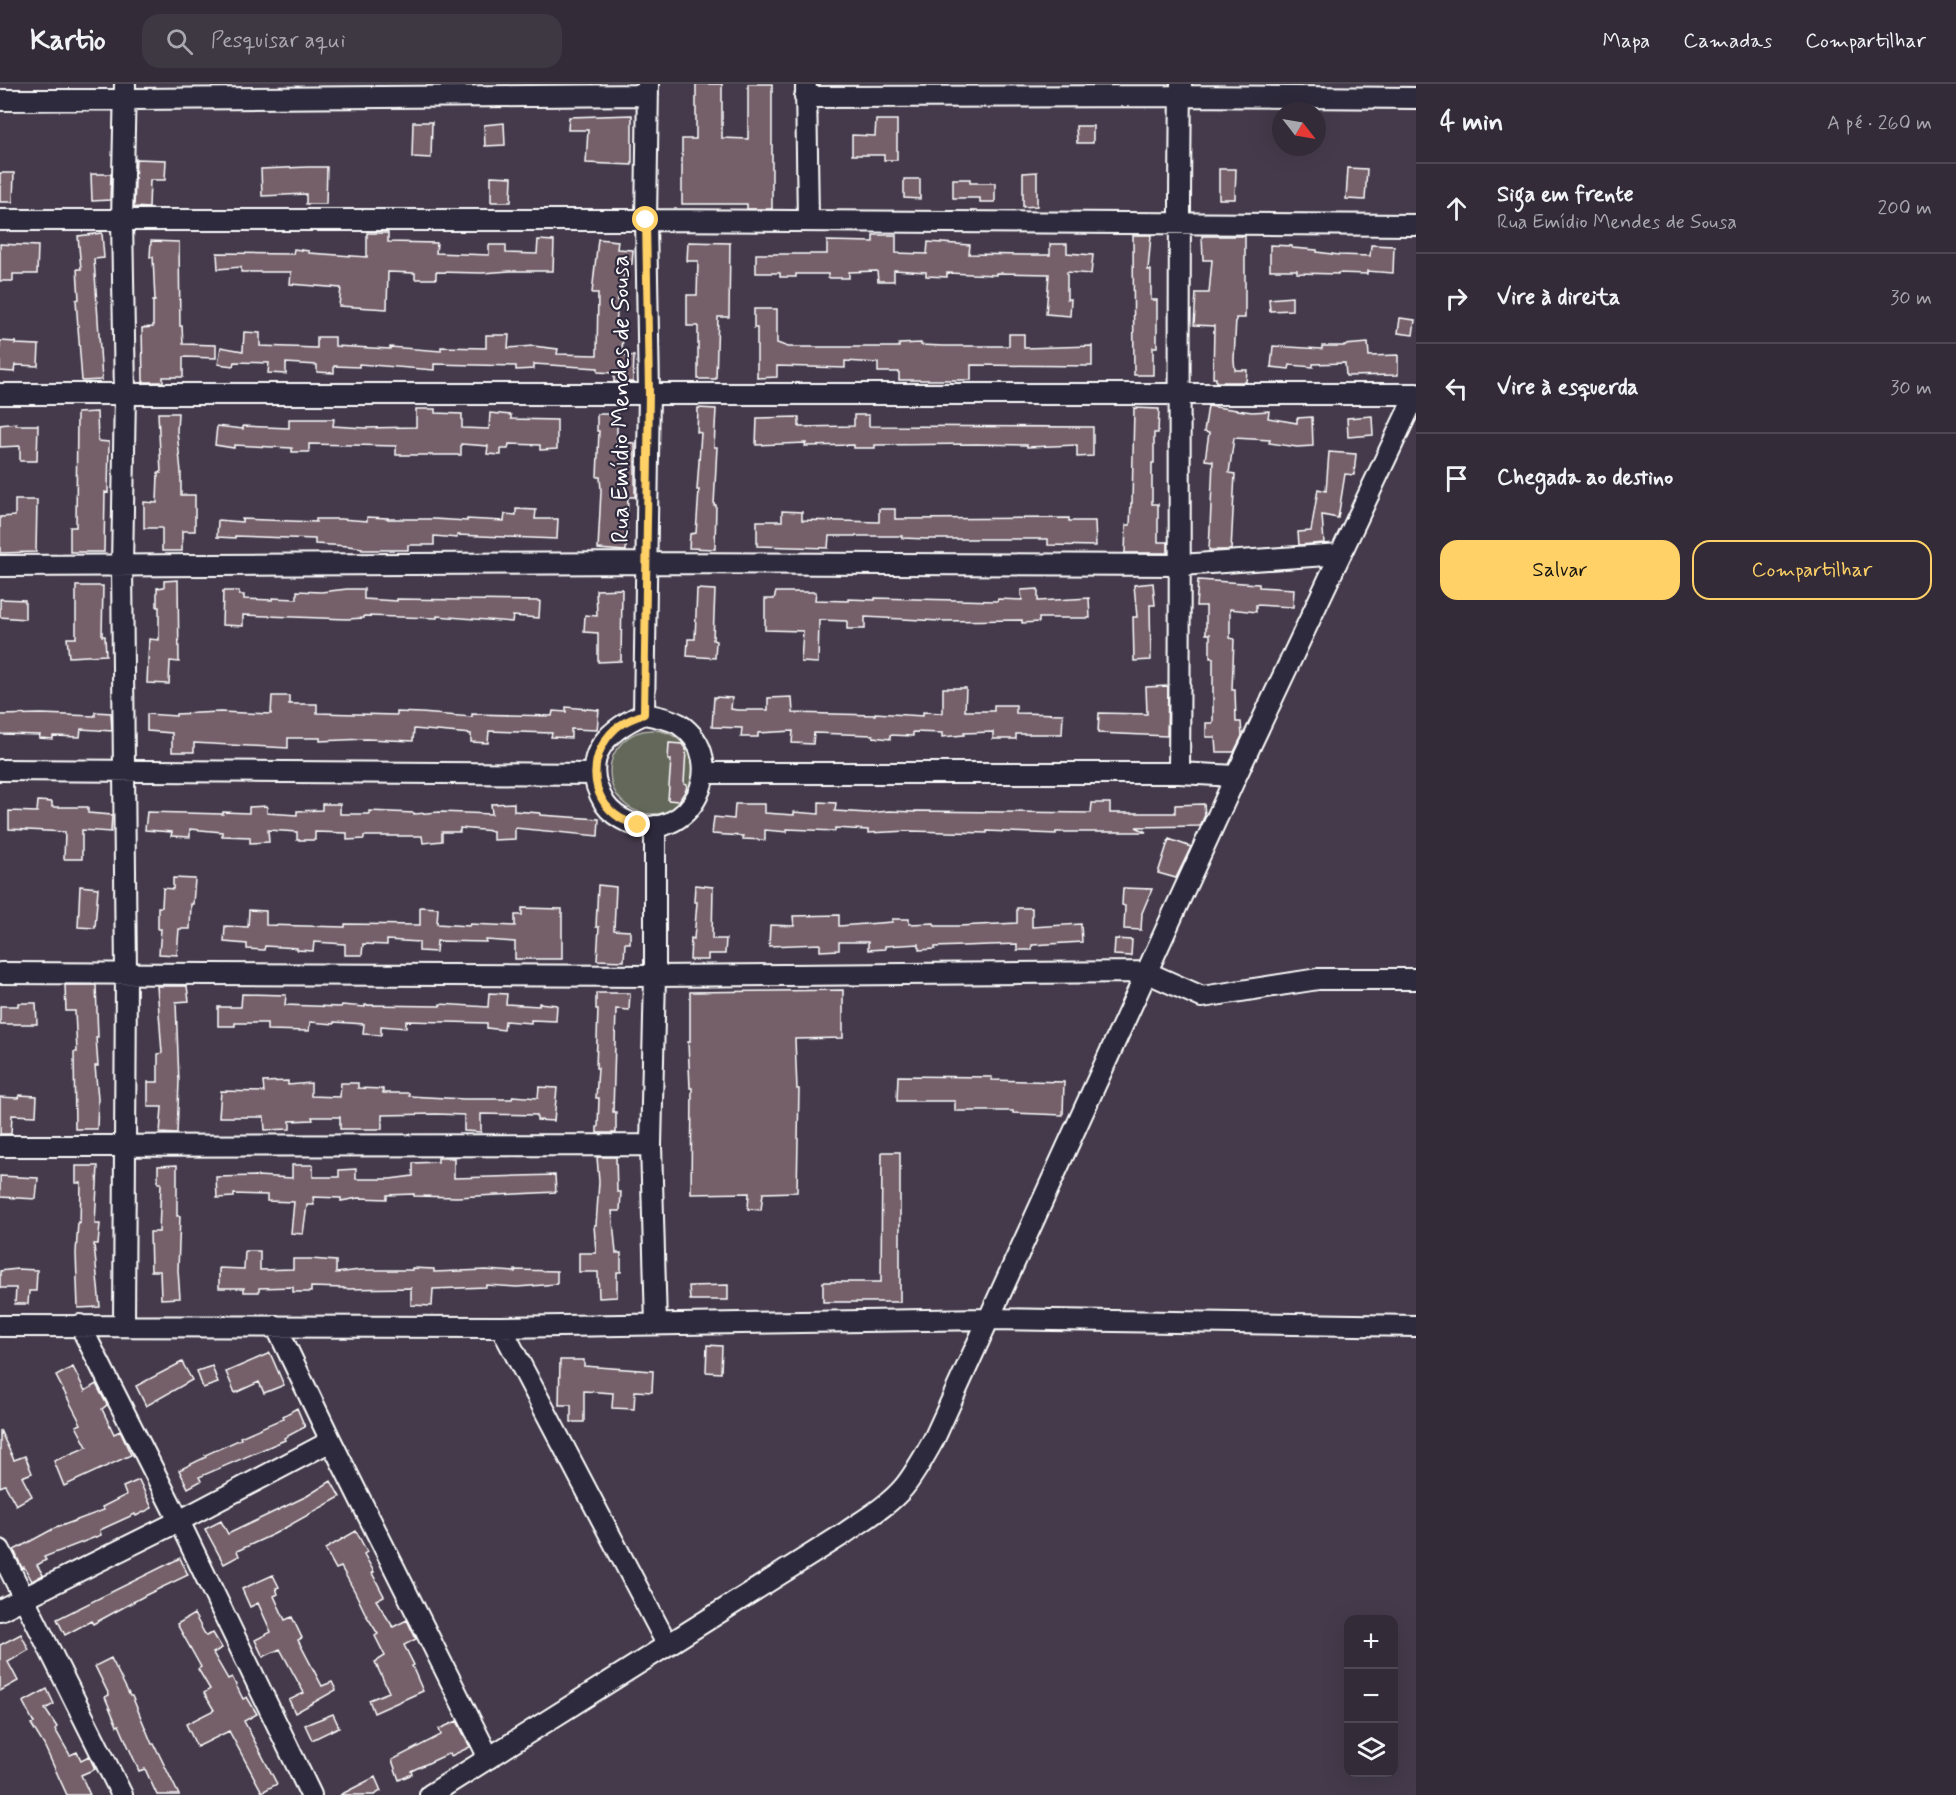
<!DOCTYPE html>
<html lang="pt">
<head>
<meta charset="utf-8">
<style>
	:root { --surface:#332c38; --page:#3e3843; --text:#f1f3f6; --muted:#a9a7ae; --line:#4e4853; --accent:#ffd166 }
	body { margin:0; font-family:Mynerve,sans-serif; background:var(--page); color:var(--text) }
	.controls { position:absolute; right:18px; bottom:18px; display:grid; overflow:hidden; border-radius:12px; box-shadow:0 6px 24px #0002 }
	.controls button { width:54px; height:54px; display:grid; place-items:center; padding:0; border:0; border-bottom:2px solid var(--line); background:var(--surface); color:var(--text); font:30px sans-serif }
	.compass { position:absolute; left:1272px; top:18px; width:54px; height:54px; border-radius:50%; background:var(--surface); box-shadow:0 6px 24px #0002; rotate:121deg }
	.stop { position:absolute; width:18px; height:18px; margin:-14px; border:4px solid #ffd166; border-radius:50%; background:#fff }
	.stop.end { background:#ffd166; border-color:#fff; box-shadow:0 2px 6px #0008 }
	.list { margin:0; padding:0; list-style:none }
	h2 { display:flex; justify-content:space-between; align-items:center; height:78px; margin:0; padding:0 24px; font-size:26px }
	h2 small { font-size:20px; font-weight:400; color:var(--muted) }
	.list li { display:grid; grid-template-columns:39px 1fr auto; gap:18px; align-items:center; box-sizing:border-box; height:90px; padding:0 24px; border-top:2px solid var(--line) }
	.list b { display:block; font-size:22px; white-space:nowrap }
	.list p { margin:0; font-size:20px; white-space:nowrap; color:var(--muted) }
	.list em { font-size:20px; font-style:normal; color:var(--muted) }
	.actions { display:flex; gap:12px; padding:18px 24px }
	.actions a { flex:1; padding:14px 0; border:2px solid var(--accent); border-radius:18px; text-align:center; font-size:21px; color:var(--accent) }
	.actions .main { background:var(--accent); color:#111 }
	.icon { flex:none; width:33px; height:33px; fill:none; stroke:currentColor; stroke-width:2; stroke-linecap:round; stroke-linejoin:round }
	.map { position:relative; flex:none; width:1416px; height:1711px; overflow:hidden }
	header { display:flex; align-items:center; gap:36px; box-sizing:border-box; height:84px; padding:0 30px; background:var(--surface); border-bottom:2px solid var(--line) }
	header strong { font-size:28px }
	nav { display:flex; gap:33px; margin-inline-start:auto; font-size:21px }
	.search { width:420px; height:54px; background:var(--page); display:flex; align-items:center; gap:15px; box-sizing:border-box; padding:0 21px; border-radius:18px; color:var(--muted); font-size:22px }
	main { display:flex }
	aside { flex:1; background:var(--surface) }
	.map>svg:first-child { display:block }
	.green { fill:#63685a; stroke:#b1b4ac; stroke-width:1.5 }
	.building { fill:#75616b; stroke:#fff; stroke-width:1.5 }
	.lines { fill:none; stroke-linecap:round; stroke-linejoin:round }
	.minor-casing { stroke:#fff; stroke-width:24 }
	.minor { stroke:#2f2a3d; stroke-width:20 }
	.route { stroke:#ffd166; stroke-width:8 }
	.labels { text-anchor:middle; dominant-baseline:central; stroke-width:4.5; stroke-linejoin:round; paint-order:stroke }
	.street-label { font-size:24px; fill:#fff; stroke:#2f2a3d }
</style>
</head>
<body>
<header>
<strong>Kartio</strong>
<div class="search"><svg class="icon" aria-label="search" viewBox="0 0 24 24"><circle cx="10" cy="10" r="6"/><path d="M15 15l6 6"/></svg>Pesquisar aqui</div>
<nav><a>Mapa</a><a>Camadas</a><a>Compartilhar</a></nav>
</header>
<main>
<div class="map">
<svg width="1416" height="1711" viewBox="0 0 1416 1711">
	<rect width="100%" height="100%" fill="#443a4b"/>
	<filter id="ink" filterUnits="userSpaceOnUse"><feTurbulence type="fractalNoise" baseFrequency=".0167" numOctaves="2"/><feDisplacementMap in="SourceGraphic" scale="12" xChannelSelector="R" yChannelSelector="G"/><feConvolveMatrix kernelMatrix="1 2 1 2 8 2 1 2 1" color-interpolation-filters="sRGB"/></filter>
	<g filter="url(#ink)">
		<path class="green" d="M610 688a42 42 0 1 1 84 0a42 42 0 1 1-84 0Z"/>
		<path class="building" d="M696 0H722V54L748 55V0H772V125H747V120H682V55H696Z
			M632 31V81L586 79 588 46H568L569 33Z
			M876 36H897V76H884V71H852V51L875 52Z
			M413 38H432L431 74 412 73Z
			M504 39 505 61 485 62 484 41Z
			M1076 42H1093V59H1077Z
			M136 75 166 76 165 96H150L149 124 134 123Z
			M308 83H327L326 120H306V110L262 112 261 85Z
			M1348 84 1367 85 1365 116 1346 115Z
			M1219 85H1236L1235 115H1219Z
			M1037 88V122L1023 123V89Z
			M0 89H14L13 118H0Z
			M91 90H111L110 116 92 117Z
			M491 92 512 93 511 118H491Z
			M904 95H920V115L904 114Z
			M953 95H970V99H995V118H980V114H953Z
			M102 149 104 174 94 175 102 296 82 297 76 216 79 215 77 185H81L78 152Z
			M367 149H388V158L437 159 436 169 489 171V161H506V169L537 170 538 156 554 157 553 187H510L482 189 436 188V195H415V189L388 188 387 225 339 222 341 204 290 200 291 188H241V183L218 185 217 169 293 170 294 165 309 167V169L367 173Z
			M873 151H896V169L927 170 928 158 970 161 969 170 1026 171H1050V160H1067V169L1093 171 1091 190 1067 188V215H1071L1070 232 1046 230 1049 190 996 189V191L947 189V193L926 192V188L894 186V197H878L877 187 849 188V194H828V190H796V193H780V189H756V170H827V157L873 158Z
			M1133 151H1151L1148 186H1151V216H1157V263H1153V291H1134Z
			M1202 152H1245V234H1236L1234 276 1235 286H1247L1246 298H1216V294H1213L1214 242 1194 241 1196 209H1209L1212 176H1203Z
			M598 155 618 157 617 165 633 166 632 180H624L622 211 618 210 616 247 623 248 622 271 634 272 633 298H614V289L598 288V284L534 280V285L516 286V282L434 280V286L359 280V283L334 282V289L317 288V281L286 279V290L268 289 269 279 234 278 233 282 218 280 221 263 243 267 244 248 260 249V262L317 264V253H335V262L390 265V263L441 267V263L486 264V251H509L508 264 533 262 558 265 557 270 597 271 598 209H592Z
			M151 157 179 158 180 242H182L183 260 216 261V274L183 273V293H163V298H143L142 244 153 243V217H155L153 173H150Z
			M688 158 730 159 729 233H718L716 295H698V242H687V211H697L698 177H687Z
			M0 160 38 162 37 190H13V197H0Z
			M1270 161 1292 162V164L1317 166V168L1339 171 1370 172 1371 161 1394 162 1393 189 1367 187V190L1338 189V190L1297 189V186H1270Z
			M1292 213V226L1270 227 1269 215Z
			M754 225H777V259L788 263H899V260L921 259V261L944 262H1009V250H1024V264L1092 262V282L971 281V296H899V288H878V279L845 277V284L777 282V293L757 294V244H754Z
			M1400 234 1415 236 1413 251 1398 249Z
			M0 257 16 258 15 260 39 261 38 282 15 281 14 288 0 287Z
			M1368 259 1369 272 1398 271V291L1346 292 1345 279 1313 280V283L1290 281 1289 285 1271 283 1273 262 1322 265V262H1344V261Z
			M1208 322 1252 328 1269 327 1268 334 1297 339V334L1312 333 1313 362 1297 363 1269 359 1270 356 1234 354 1229 389 1235 390 1231 466H1209L1213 377 1205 376 1209 349 1204 348Z
			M698 324 716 325 714 363H717L714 421H716L715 465 689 464 690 450 696 449 699 406H697L701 349 697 348Z
			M1134 324 1159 325 1158 349H1154V379H1152V420H1158V458H1168V469H1125L1126 441H1130L1131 419H1132Z
			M416 325H435V329L462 330V344L489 345 490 329 511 331V335L557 336V365L540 366V361L509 360 508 365H501V371L487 370 488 362 461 360V371H396V362L309 360V368H292V364L234 361V364L215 361 217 342 243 345V342L289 344V335H334L333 342 365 344 416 343Z
			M97 328 98 357 109 358 108 409 105 408 104 468H70V443H76L77 329Z
			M158 329H178L177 347 181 388V411H195V447H182V467H162V444H144V418L157 419 158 389H161Z
			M597 330H617V358L635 359V413H628L626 467 598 465 601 407 600 393H597L599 347H597Z
			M854 331H869V342L1093 343V372L1077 373V361L1027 363V361L977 360 875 361V364H854V361L805 362 806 359 756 361 757 334 799 333V343L854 342Z
			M1372 332 1373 351 1348 353 1347 334Z
			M16 339V341H38L37 377H20V362L0 363V341Z
			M1329 368 1356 370 1354 391 1345 390 1338 434 1322 431 1324 459 1299 461 1298 448 1311 447 1318 405 1326 407Z
			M15 416H37L36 468 0 469V433L15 432Z
			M516 425 536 426 535 435H558L557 455 457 451V454L434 452V461H408V466H362V464L348 462 315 460V455L235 452V454L217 453 218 436 242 438V435L316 438V435H341L367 437V433L388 434V435H434L467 437V435L504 437 505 430 516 431Z
			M879 425H895V435L1069 434V437H1095L1096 462 1048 461V455H927L902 454V452H829L828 464 757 462V437H782V427L802 428V436L879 438Z
			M178 496 179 578 170 577 169 600 147 599 149 555 159 556V523H157V504L164 503V497Z
			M1198 496 1259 500V503L1294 505 1293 523 1256 521V528L1230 525V554L1234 555 1232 606H1235L1236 638H1241L1242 652 1234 668H1216L1215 653H1206V639H1213V574H1210V550H1206V522H1196Z
			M1153 499 1155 521H1150L1151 576 1134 577 1133 533H1137L1134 501Z
			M76 502H103L102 552H105L106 571 69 573 67 554H76Z
			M347 505H364V515L397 517V515L540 517 539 534 513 532 512 538 437 532V534L364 532V534L347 535 243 531V542L222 541 223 507H239V511H244V515L272 516V514L297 515V507L321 508Z
			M622 505 621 577 598 578V549L584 548 585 531 597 532 596 506Z
			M697 505 715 506 713 556 716 557 715 574 687 572 688 555H695Z
			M1038 505V517L1089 514 1090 534H1039V538L1022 539V536L940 537 865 533V545H847V537L819 536 818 579 801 578 803 547 765 546V515H774L776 508H816L815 516 848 517V515L875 516V514L997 517 998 515 1022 516 1021 506Z
			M0 515 25 516V535L0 533Z
			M1168 602 1167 652 1098 649 1099 629 1147 630 1146 603Z
			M943 604H966L965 627H994V621H1016V629L1063 630 1062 650H1016V655H993V648L964 649V651L942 653V649L913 648V652L890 651V655L873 653V651L814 649 813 660 792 659 793 647 758 649V653H741L742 644 712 643 714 613 732 614 731 625 737 626H768V614L792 613 793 629 875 631V629L923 632V628L943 629Z
			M272 612H289V620H317V629L397 631V628L421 629 472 633V630L552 632 553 627 566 628V623L599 626 597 646 571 645V654L551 653 552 649 489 647 488 659 471 658V650L414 645 413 657 366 655 320 657V654H288V664L194 659V668H172V649L147 647V630L176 632V630L220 628 271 630Z
			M95 628 111 629 112 647 81 645 80 653 53 652V655L39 654 40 651 0 650V631L41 630 95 632Z
			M669 659 682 660 686 666 684 700 687 701 686 706 679 717 668 716 671 676H668Z
			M38 717 52 718V723H88V729L112 731 111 748 82 746V775H64L65 748 9 745V727L37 728Z
			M819 718 836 719 835 727 868 729 889 727 915 728V727L1091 729 1092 719H1110V729H1175V721L1204 720 1205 731 1200 742 1136 743 1146 748H1056V750L987 747V749L909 747 868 749V746L835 744V747L787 745V748L765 746V756L743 755V752L712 750 714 733 734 735 735 720H765V729L794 731V728L819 730Z
			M514 719V727L540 729V731L599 735 598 752 515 744V755L493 756V747L460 744V748H442V757L423 759 422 752H364V755L347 756V749L315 748V756H297V748L268 746 269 758 250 759V753L222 752V748L190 745V753L171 752 172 748 145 746 147 728 223 730V728L249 729V723L267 722V729L297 731V727L322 726V720H340V730H369V727L414 729V730L440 728 492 730 491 720Z
			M1169 755 1191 763 1176 794 1158 789Z
			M173 794 195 795 193 820H191L190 845H179L177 871 159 870 161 845H158V823H162L163 804 173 805Z
			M598 801 616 803 614 846 630 847V859H625L624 877 597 876 599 843H596Z
			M695 801 713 803 712 855H726L725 870H708V876H690L691 854 694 855 697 818H694Z
			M80 802 98 804 95 844 78 843Z
			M1123 804 1152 805 1142 829 1141 846 1124 845 1125 822 1122 821Z
			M420 823 438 824 437 840 469 842 470 840 515 842V831H522V824L562 825V875H515V858L486 856V858L437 857 436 868 419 867V858L387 856V861L363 860 362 871H345V860L314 858 313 867 297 866V864L265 862 264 866 247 865V860L224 858 225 842 248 843 249 826 266 827V841L345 843V840L420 841Z
			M1017 824H1032V843L1081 840 1082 858 1032 861V866H1017V860L935 863V865L919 866V860L885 862V865L868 866V858H839V866L820 867V860L769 862 770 841 794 842 793 832 839 831V842L892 838V835H909V840L934 839 935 842H959L1017 839Z
			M1115 855 1132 856 1131 872 1114 871Z
			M65 901H96L98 953H96L98 982H95L98 1014 97 1045H75L74 968H77L75 927H66Z
			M157 902H187L189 917 176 918 179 998 177 1050 160 1049 162 1023H148V998H158V970L162 969Z
			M843 906V954L795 955 797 1005H799L797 1108 763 1109 761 1126 748 1125 749 1109 691 1110 692 1004H690L688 958H690V908Z
			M489 909 507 910 506 920 539 922V919L557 921 556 937 531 936V939L505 937 504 946 487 944V939L406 937V944L381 942V951L363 950 364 940 334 938V940L310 938 309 947 267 946V939H235V942H218V923H241L242 910 286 911 285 921 341 923 342 921 365 923V921L440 922V920L488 923Z
			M596 909H630L629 926 616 925 613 1028H616V1049H597V1043H598L599 1014H596L598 984H596L598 925H596Z
			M18 919H36L37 940H0V922H18Z
			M898 992 992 993V996L1064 998 1063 1031 1013 1029V1027H955V1017H897Z
			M288 997V1001L311 999V1012L340 1013 341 999H358V1004L383 1005V1009H409V1012L464 1015H512L513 1012 538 1014 539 1003 557 1004 554 1037 537 1036V1031L481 1030V1048L464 1047V1031L436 1030 382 1031V1045H340V1033H312L313 1036 290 1037V1045L265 1046 264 1033H219L221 1007 264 1008 263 998Z
			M19 1011 37 1012 36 1032 12 1031 11 1050H0V1013L18 1014Z
			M882 1068H900V1218H823V1198H881Z
			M597 1073H616L617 1108H621L620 1127H612L616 1169H621V1188H617V1213L599 1214 598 1188H579V1169H596L594 1141H596L599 1098Z
			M438 1074H454V1094L555 1091 556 1108 457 1113 414 1112V1110L387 1111V1115L358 1114 341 1117V1114L313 1113 314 1121H307L303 1150 291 1149 294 1118 267 1117V1111L234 1110V1113L217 1114 216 1093 257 1092 292 1094V1081H313V1093H339V1086L356 1085V1095H390L413 1092V1079L438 1078Z
			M177 1081V1132H180L178 1186 180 1214 161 1215 160 1187H151L150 1148H159L161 1099H158V1082Z
			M76 1082H98L95 1140H100L98 1160H94L100 1223 78 1224 76 1169 78 1138 80 1139 81 1099H76Z
			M0 1092 38 1094 36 1115 0 1113Z
			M245 1167H260V1186L293 1185V1175H311L336 1177V1189L360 1186H412V1184L434 1185V1188L486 1186 515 1188V1186L557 1187V1200L517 1203 486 1201V1203L433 1205 432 1222 411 1221V1204L344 1205V1204L311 1203V1208H293V1203L259 1204V1208H244V1204H219V1184L244 1185Z
			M17 1185 37 1186 36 1207H29L28 1220H15L16 1204H0V1187Z
			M728 1201V1216H690L689 1202Z
			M707 1261 722 1262 721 1289 706 1288Z
			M270 1269 284 1301 264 1309 259 1298 235 1309 226 1288Z
			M560 1276H584V1282L653 1287 652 1308 635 1307 634 1325 612 1324 613 1309 584 1307V1338H571V1321H559Z
			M182 1278 192 1296 146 1322 136 1302Z
			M212 1282 218 1299 203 1304 197 1287Z
			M73 1283 85 1307 96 1300 107 1321 102 1325 114 1350 120 1347 131 1371 64 1402 54 1377 87 1363 76 1342 81 1340 56 1292Z
			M297 1324 305 1343 284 1354 285 1356 199 1393 201 1397 188 1404 179 1386 206 1373 205 1371 241 1355 240 1353 284 1334 283 1332Z
			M0 1346 14 1376 25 1372 32 1389 22 1393 32 1412 16 1421 5 1401 0 1403Z
			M139 1396 152 1424 136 1432 135 1430 100 1446 101 1451 44 1473 46 1476 37 1481 43 1491 32 1497 24 1483 22 1484 14 1466 53 1445 104 1426 102 1423 126 1411 123 1403Z
			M331 1397 340 1413 274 1450 237 1467 239 1472 224 1480 205 1445 221 1437 228 1450 307 1412Z
			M356 1447 367 1468 364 1470 374 1488 372 1489 384 1512 376 1516 393 1543 407 1536 416 1555 404 1561 414 1581 412 1582 423 1607 374 1629 369 1616 389 1608 375 1578 385 1572 375 1552 378 1550 366 1531 355 1508 341 1483 336 1485 325 1465Z
			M180 1474 188 1491 146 1511 93 1540 91 1537 65 1551 57 1535Z
			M273 1491 279 1503 276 1504 278 1510 274 1512 285 1536 292 1533 302 1554 298 1556 322 1602 332 1598 336 1606 295 1629 289 1616 304 1609 280 1565 263 1573 255 1556 271 1548 258 1519 250 1523 242 1505Z
			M194 1530 206 1552 213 1549 222 1564 213 1569 228 1595 232 1593 243 1615 247 1613 257 1630 244 1637 277 1700 262 1708 229 1647 197 1663 186 1640 214 1626 204 1609 210 1605 198 1585 201 1583 177 1540Z
			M21 1550 29 1566 8 1578 18 1597 0 1607V1561Z
			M111 1574 130 1612H132L152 1660H154L179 1711H157L145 1685 139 1687 119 1641 117 1642 105 1613 109 1611 95 1582Z
			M47 1605 54 1620 45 1625 57 1643 55 1645 70 1671 77 1668 81 1676 89 1672 95 1685 81 1691 90 1711H67L44 1661 31 1640 34 1639 23 1618Z
			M333 1630 339 1643 312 1656 305 1641Z
			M457 1637 470 1663 451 1672 450 1669 411 1687 412 1690 399 1696 392 1676 441 1651 439 1645Z
			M375 1693 381 1707 374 1711H340Z"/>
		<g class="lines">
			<defs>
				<path id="minor" d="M806 3 808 136
					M805 13 1181 12 1416 14
					M0 16 648 11
					M0 136H646L1416 141
					M0 310H1416
					M0 482 647 479 1181 481 1341 470
					M644 630 649 309 646 136 648 0
					M644 630C655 632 668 634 679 640 733 676 690 762 630 739 621 735 611 729 605 720 579 676 603 648 644 630Z
					M0 686 594 690
					M704 689H1179L1236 692
					M1179 689C1181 460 1178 230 1181 0
					M655 742V892L651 1061 656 1240
					M0 889 655 892 1146 888 1202 913 1318 895H1416
					M0 1062 651 1061
					M80 1241 179 1437 311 1711
					M124 1241 126 889 122 482 125 310 122 136 125 0
					M0 1242 501 1243 987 1235 1416 1242
					M276 1242 331 1357 489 1674
					M501 1243 667 1560
					M0 1466 122 1711
					M0 1526 179 1437 331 1357
					M430 1711 845 1449C865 1435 888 1422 904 1403 916 1388 925 1371 934 1355L1236 692 1416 310"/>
			</defs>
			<use href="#minor" class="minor-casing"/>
			<use href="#minor" class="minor"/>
		</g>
	</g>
	<g class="lines" filter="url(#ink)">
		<path class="route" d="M638 741C632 739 625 737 620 734 588 714 588 670 615 645 622 638 634 634 644 630L649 309 646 136"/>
	</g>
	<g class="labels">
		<g class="street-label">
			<text transform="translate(621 315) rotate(-90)">Rua Emídio Mendes de Sousa</text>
		</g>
	</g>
</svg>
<div class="controls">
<button>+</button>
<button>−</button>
<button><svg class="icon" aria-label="layers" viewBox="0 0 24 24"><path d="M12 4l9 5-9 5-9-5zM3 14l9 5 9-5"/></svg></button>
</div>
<svg class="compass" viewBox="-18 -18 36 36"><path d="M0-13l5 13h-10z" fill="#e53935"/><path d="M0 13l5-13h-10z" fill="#a9a7ae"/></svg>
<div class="stop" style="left:646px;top:136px"></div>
<div class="stop end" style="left:638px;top:741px"></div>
</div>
<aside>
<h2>4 min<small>A pé · 260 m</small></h2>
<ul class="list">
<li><svg class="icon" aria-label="ahead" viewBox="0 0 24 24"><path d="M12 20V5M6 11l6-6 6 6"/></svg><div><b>Siga em frente</b><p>Rua Emídio Mendes de Sousa</p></div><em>200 m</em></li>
<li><svg class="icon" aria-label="right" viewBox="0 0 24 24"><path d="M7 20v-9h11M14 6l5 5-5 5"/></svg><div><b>Vire à direita</b></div><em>30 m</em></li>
<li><svg class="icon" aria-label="left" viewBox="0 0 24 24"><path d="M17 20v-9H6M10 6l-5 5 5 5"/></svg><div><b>Vire à esquerda</b></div><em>30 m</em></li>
<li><svg class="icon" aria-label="arrive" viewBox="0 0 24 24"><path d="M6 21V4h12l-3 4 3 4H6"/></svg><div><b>Chegada ao destino</b></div></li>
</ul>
<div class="actions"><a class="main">Salvar</a><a>Compartilhar</a></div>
</aside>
</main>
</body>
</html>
